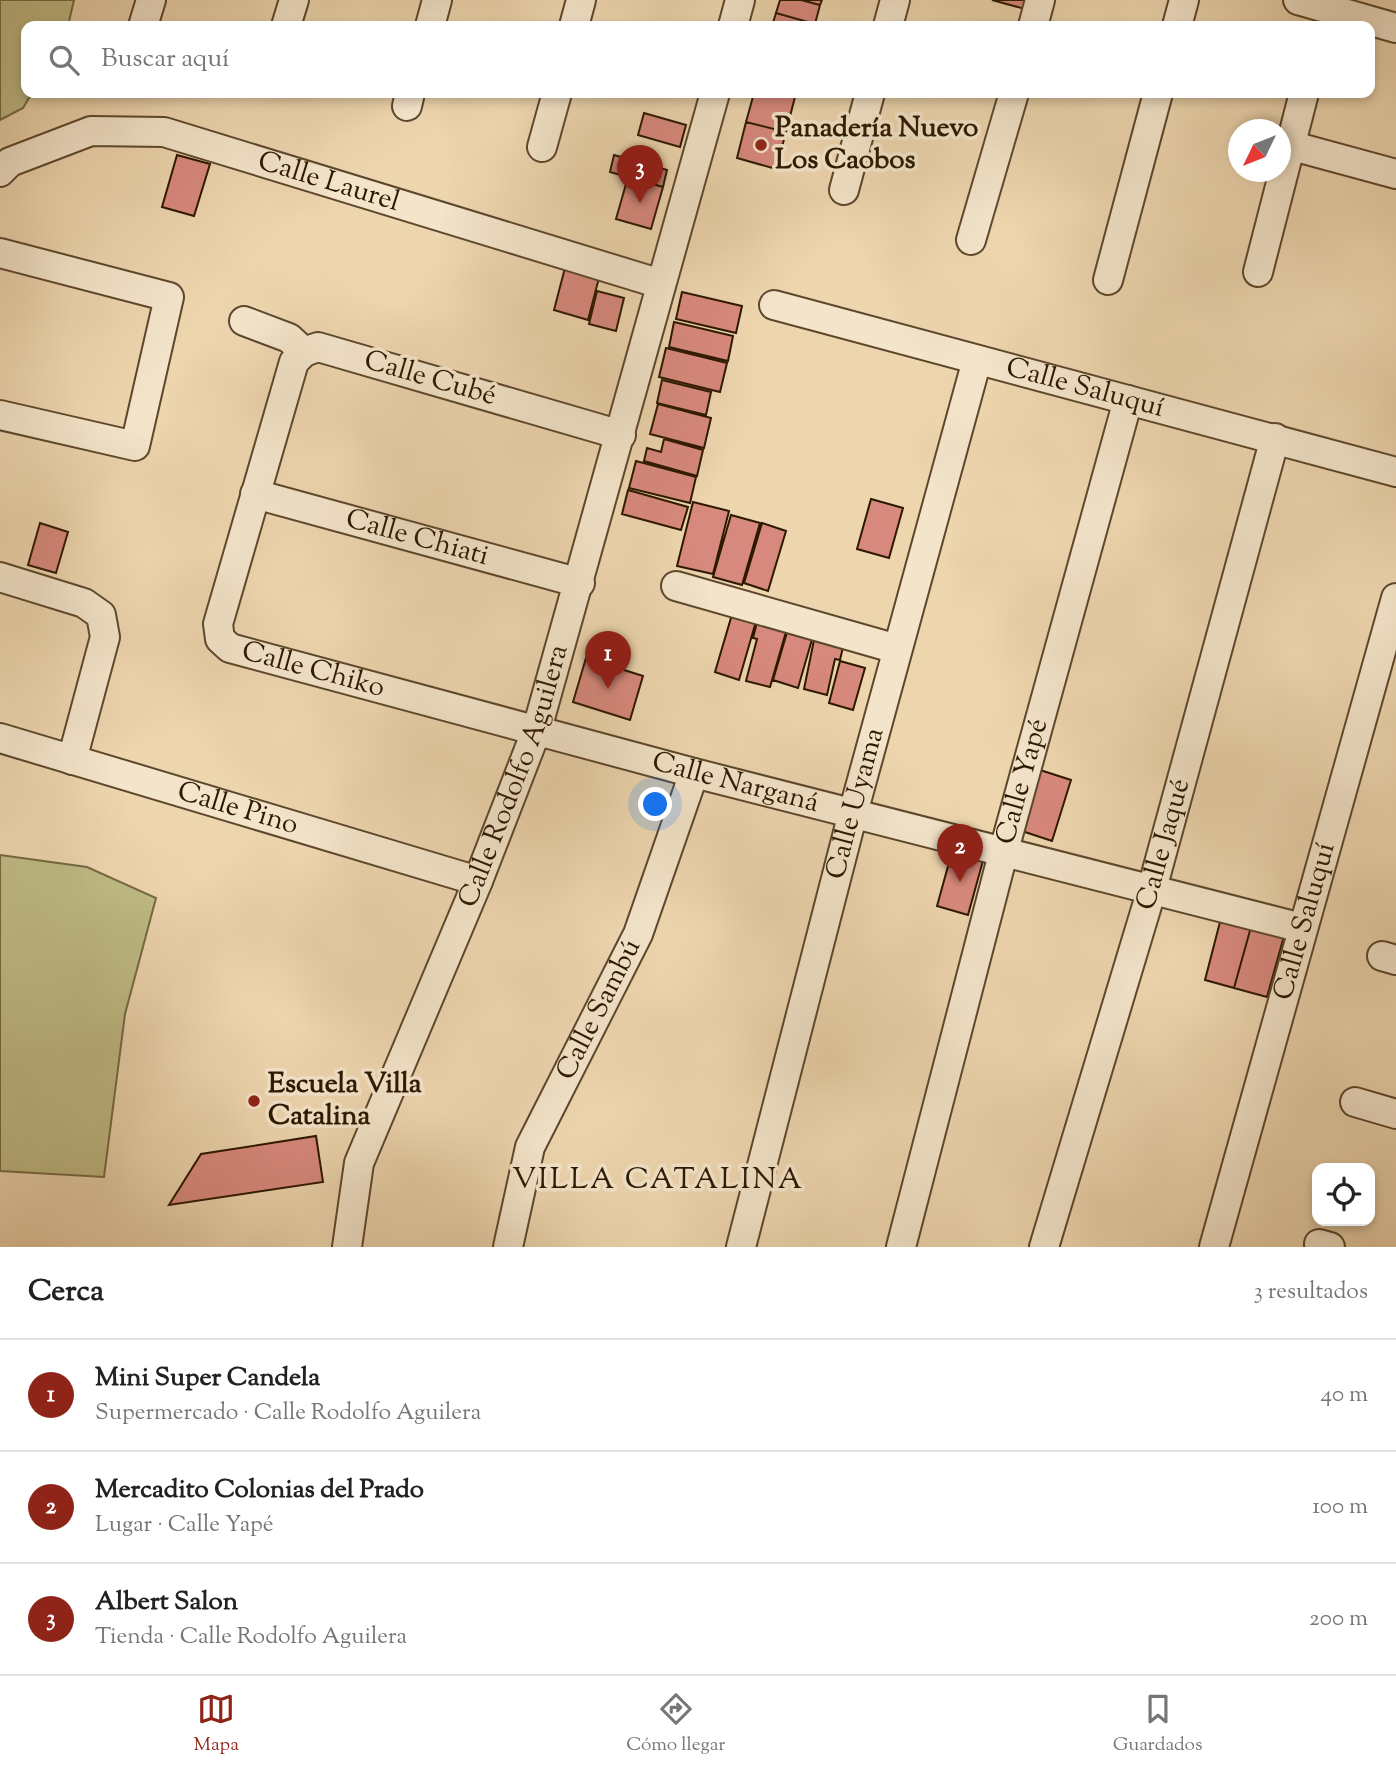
<!DOCTYPE html>
<html lang="es">
<head>
<meta charset="utf-8">
<style>
	:root { --surface:#fff; --page:#f2f2f2; --text:#222; --muted:#767676; --line:#e0e0e0; --accent:#8f2418 }
	body { margin:0; font-family:"Sorts Mill Goudy",serif; background:var(--page); color:var(--text) }
	.controls { position:absolute; right:21px; bottom:21px; display:grid; overflow:hidden; border-radius:14px; box-shadow:0 4px 10px #0003 }
	.controls button { width:63px; height:63px; display:grid; place-items:center; padding:0; border:0; border-bottom:2px solid var(--line); background:var(--surface); color:var(--text); font:35px sans-serif }
	.compass { position:absolute; left:1228px; top:119px; width:63px; height:63px; border-radius:50%; background:var(--surface); box-shadow:0 4px 10px #0003; rotate:227deg }
	.you { position:absolute; left:656px; top:805px; width:24px; height:24px; margin:-18px; border:5px solid #fff; border-radius:50%; background:#1a73e8; box-shadow:0 0 0 10px #1a73e833 }
	.badge { display:grid; place-items:center; width:46px; height:46px; border-radius:50%; background:var(--accent); color:#fff; font-size:23px; font-weight:700 }
	.pin { position:absolute; translate:-50% -58px; filter:drop-shadow(0 2px 4px #0008) }
	.pin::after { content:''; position:absolute; top:37px; width:24px; height:21px; background:inherit; clip-path:polygon(0 0,100% 0,50% 100%) }
	.list { margin:0; padding:0; list-style:none }
	h2 { display:flex; justify-content:space-between; align-items:center; height:91px; margin:0; padding:0 28px; font-size:30px }
	h2 small { font-size:23px; font-weight:400; color:var(--muted) }
	.list li { display:grid; grid-template-columns:46px 1fr auto; gap:21px; align-items:center; box-sizing:border-box; height:112px; padding:0 28px; border-top:2px solid var(--line) }
	.list b { display:block; font-size:26px; white-space:nowrap }
	.list p { margin:0; font-size:23px; white-space:nowrap; color:var(--muted) }
	.list em { font-size:23px; font-style:normal; color:var(--muted) }
	.icon { flex:none; width:38px; height:38px; fill:none; stroke:currentColor; stroke-width:2; stroke-linecap:round; stroke-linejoin:round }
	.map { position:relative; flex:none; width:1396px; height:1247px; overflow:hidden }
	.search { position:absolute; background:var(--surface); box-shadow:0 4px 10px #0003; left:21px; right:21px; top:21px; height:77px; display:flex; align-items:center; gap:18px; box-sizing:border-box; padding:0 24px; border-radius:14px; color:var(--muted); font-size:26px }
	.sheet { height:427px; background:var(--surface) }
	nav { display:flex; justify-content:space-around; align-items:center; box-sizing:border-box; height:98px; border-top:2px solid var(--line); background:var(--surface); font-size:19px; color:var(--muted) }
	nav a { display:grid; justify-items:center; gap:4px }
	nav .on { color:var(--accent) }
	.map>svg:first-child { display:block }
	.green { fill:#bfbb86; stroke:#766a43; stroke-width:2 }
	.building { fill:#d8897d; stroke:#2d1800; stroke-width:2 }
	.lines { fill:none; stroke-linecap:round; stroke-linejoin:round }
	.minor-casing { stroke:#5d472c; stroke-width:32 }
	.minor { stroke:#f3e4ca; stroke-width:28 }
	.poi-dot { fill:#8f2418; stroke:#f3e4ca; stroke-width:2.5 }
	.labels { text-anchor:middle; dominant-baseline:central; stroke-width:7; stroke-linejoin:round; paint-order:stroke }
	.poi-label { font-size:28px; font-weight:bold; fill:#2d1800; stroke:#f3e4ca; text-anchor:start }
	.street-label { font-size:28px; fill:#2d1800; stroke:#f3e4ca }
	.neighbourhood-label { font-size:30px; letter-spacing:2px; fill:#2d1800; stroke:#f3e4ca }
</style>
</head>
<body>
<div class="map">
<svg width="1396" height="1247" viewBox="0 0 1396 1247">
	<rect width="100%" height="100%" fill="#edd5ae"/>
	<filter id="stains"><feTurbulence type="fractalNoise" baseFrequency=".00286" numOctaves="4"/><feColorMatrix values="0 0 0 0 .2 0 0 0 0 .09 0 0 0 0 .02 0 0 0 .5 -.17"/></filter>
	<radialGradient id="worn" r=".72"><stop offset=".6" stop-color="#630" stop-opacity="0"/><stop offset="1" stop-color="#630" stop-opacity=".3"/></radialGradient>
	<path class="green" d="M0 0H74L68 26H26V93H32L23 108 0 120Z
		M0 855 87 867 156 898 125 1014 104 1177 0 1171Z"/>
	<path class="building" d="M780 0H801L820 5 815 24 776 13Z
		M801 0H822L820 5Z
		M992 0H1028L1025 9Z
		M776 13 815 24V26H772Z
		M754 93H796L786 132 746 122Z
		M644 113 686 125 680 147 638 135Z
		M746 122 786 132 776 169 737 158Z
		M177 155 210 164 194 216 162 207Z
		M614 155 667 170 663 187 610 172Z
		M628 177 663 187 651 229 616 219Z
		M566 264 600 274 588 320 554 310Z
		M597 291 624 298 616 331 589 324Z
		M682 292 742 306 736 333 676 319Z
		M674 322 733 336 728 361 669 347Z
		M666 348 727 363 720 392 659 377Z
		M662 380 711 392 706 415 657 403Z
		M658 404 711 418 704 448 650 434Z
		M664 439 703 450 697 476 644 461 647 448 661 452Z
		M636 461 696 477 690 503 629 488Z
		M628 490 688 507 681 530 622 514Z
		M871 499 903 508 889 558 857 549Z
		M693 502 729 511 713 574 677 566Z
		M731 515 760 523 742 585 713 577Z
		M40 523 68 532 56 573 28 565Z
		M762 523 786 531 768 591 744 583Z
		M733 611 757 618 739 680 715 672Z
		M758 618 788 625 770 687 746 681 757 639 753 638Z
		M788 629 813 636 798 688 773 680Z
		M815 635 844 643 840 660 835 659 827 695 804 689Z
		M586 658 643 676 630 720 573 702Z
		M840 661 865 668 853 710 829 703Z
		M1040 770 1071 780 1052 841 1022 831Z
		M953 848 984 857 968 915 937 906Z
		M1221 918 1251 927 1234 988 1205 980Z
		M1251 927 1284 936 1267 997 1234 988Z
		M316 1136 323 1182 169 1205 201 1154Z"/>
	<g class="lines">
		<defs>
			<g id="minor">
				<path d="M1298 0 1396 28"/>
				<path d="M143 26 151 0"/>
				<path d="M286 26 294 0"/>
				<path d="M430 26 437 0"/>
				<path d="M574 26 581 0"/>
				<path d="M733 26 740 0"/>
				<path d="M888 26 895 0"/>
				<path d="M1033 26 1040 0"/>
				<path d="M1177 26 1184 0"/>
				<path d="M407 106 410 93"/>
				<path d="M1289 145 1396 174"/>
				<path d="M542 147 557 93"/>
				<path id="s1" d="M0 172 10 162 91 131 164 132 661 284"/>
				<path d="M844 190 870 93"/>
				<path d="M971 240 1014 93"/>
				<path d="M0 253 169 297 135 446 0 415"/>
				<path d="M1258 272 1304 93"/>
				<path d="M1108 280 1158 93"/>
				<path id="s2" d="M774 305 1396 472"/>
				<path d="M244 321 289 338 304 352"/>
				<path id="s3" d="M621 435 318 347 304 352 294 362 218 624 220 639 230 648 694 773 1302 928"/>
				<path id="s4" d="M255 494 580 583"/>
				<path d="M0 577 84 603 101 615 105 637 72 760"/>
				<path d="M676 586 897 649"/>
				<path id="s5" d="M0 738 478 881"/>
				<path d="M1382 956 1396 960"/>
				<path d="M1355 1102 1396 1114"/>
				<path d="M1319 1244 1330 1247"/>
				<path id="s6" d="M347 1247 359 1163 478 881 537 729 715 93"/>
				<path id="s7" d="M508 1247 530 1147 638 934 694 773"/>
				<path id="s8" d="M741 1247 853 813 977 360"/>
				<path id="s9" d="M901 1247 1004 850 1128 400"/>
				<path id="s10" d="M1044 1247 1152 889 1275 438"/>
				<path id="s11" d="M1214 1247 1396 598"/>
			</g>
		</defs>
		<use href="#minor" class="minor-casing"/>
		<use href="#minor" class="minor"/>
	</g>
	<g class="poi-dot">
		<circle cx="761" cy="145" r="7"/>
		<circle cx="254" cy="1101" r="7"/>
	</g>
	<g class="labels">
		<g class="poi-label">
			<text x="775" y="129">Panadería Nuevo<tspan x="775" dy="32">Los Caobos</tspan></text>
			<text x="268" y="1085">Escuela Villa<tspan x="268" dy="32">Catalina</tspan></text>
		</g>
		<g class="street-label">
			<text stroke="none"><textPath href="#s1" startOffset="346">Calle Laurel</textPath></text>
			<text transform="translate(430 379) rotate(16)">Calle Cubé</text>
			<text stroke="none"><textPath href="#s2" startOffset="322">Calle Saluquí</textPath></text>
			<text stroke="none"><textPath href="#s4" startOffset="168">Calle Chiati</textPath></text>
			<text stroke="none"><textPath href="#s3" startOffset="732">Calle Chiko</textPath></text>
			<text stroke="none"><textPath href="#s6" startOffset="502">Calle Rodolfo Aguilera</textPath></text>
			<text stroke="none"><textPath href="#s9" startOffset="481">Calle Yapé</textPath></text>
			<text stroke="none"><textPath href="#s3" startOffset="1169">Calle Narganá</textPath></text>
			<text stroke="none"><textPath href="#s8" startOffset="458">Calle Uyama</textPath></text>
			<text stroke="none"><textPath href="#s5" startOffset="248">Calle Pino</textPath></text>
			<text stroke="none"><textPath href="#s10" startOffset="420">Calle Jaqué</textPath></text>
			<text stroke="none"><textPath href="#s11" startOffset="338">Calle Saluquí</textPath></text>
			<text stroke="none"><textPath href="#s7" startOffset="256">Calle Sambú</textPath></text>
		</g>
		<g class="neighbourhood-label">
			<text x="658" y="1180">VILLA CATALINA</text>
		</g>
	</g>
	<rect width="100%" height="100%" filter="url(#stains)"/>
	<rect width="100%" height="100%" fill="url(#worn)"/>
</svg>
<div class="controls">
<button><svg class="icon" aria-label="locate" viewBox="0 0 24 24"><circle cx="12" cy="12" r="6"/><path d="M12 2v4M12 18v4M2 12h4M18 12h4"/></svg></button>
</div>
<svg class="compass" viewBox="-18 -18 36 36"><path d="M0-13l5 13h-10z" fill="#e53935"/><path d="M0 13l5-13h-10z" fill="#767676"/></svg>
<div class="you"></div>
<div class="pin badge" style="left:608px;top:689px">1</div>
<div class="pin badge" style="left:960px;top:882px">2</div>
<div class="pin badge" style="left:640px;top:203px">3</div>
<div class="search"><svg class="icon" aria-label="search" viewBox="0 0 24 24"><circle cx="10" cy="10" r="6"/><path d="M15 15l6 6"/></svg>Buscar aquí</div>
</div>
<section class="sheet">
<h2>Cerca<small>3 resultados</small></h2>
<ul class="list">
<li><span class="badge">1</span><div><b>Mini Super Candela</b><p>Supermercado · Calle Rodolfo Aguilera</p></div><em>40 m</em></li>
<li><span class="badge">2</span><div><b>Mercadito Colonias del Prado</b><p>Lugar · Calle Yapé</p></div><em>100 m</em></li>
<li><span class="badge">3</span><div><b>Albert Salon</b><p>Tienda · Calle Rodolfo Aguilera</p></div><em>200 m</em></li>
</ul>
</section>
<nav>
<a class="on"><svg class="icon" aria-label="map" viewBox="0 0 24 24"><path d="M3 6l6-2 6 2 6-2v14l-6 2-6-2-6 2zM9 4v14M15 6v14"/></svg>Mapa</a>
<a><svg class="icon" aria-label="directions" viewBox="0 0 24 24"><path d="M12 3l9 9-9 9-9-9zM9 14v-3h6M13 9l2 2-2 2"/></svg>Cómo llegar</a>
<a><svg class="icon" aria-label="saved" viewBox="0 0 24 24"><path d="M7 4h10v16l-5-4-5 4z"/></svg>Guardados</a>
</nav>
</body>
</html>
